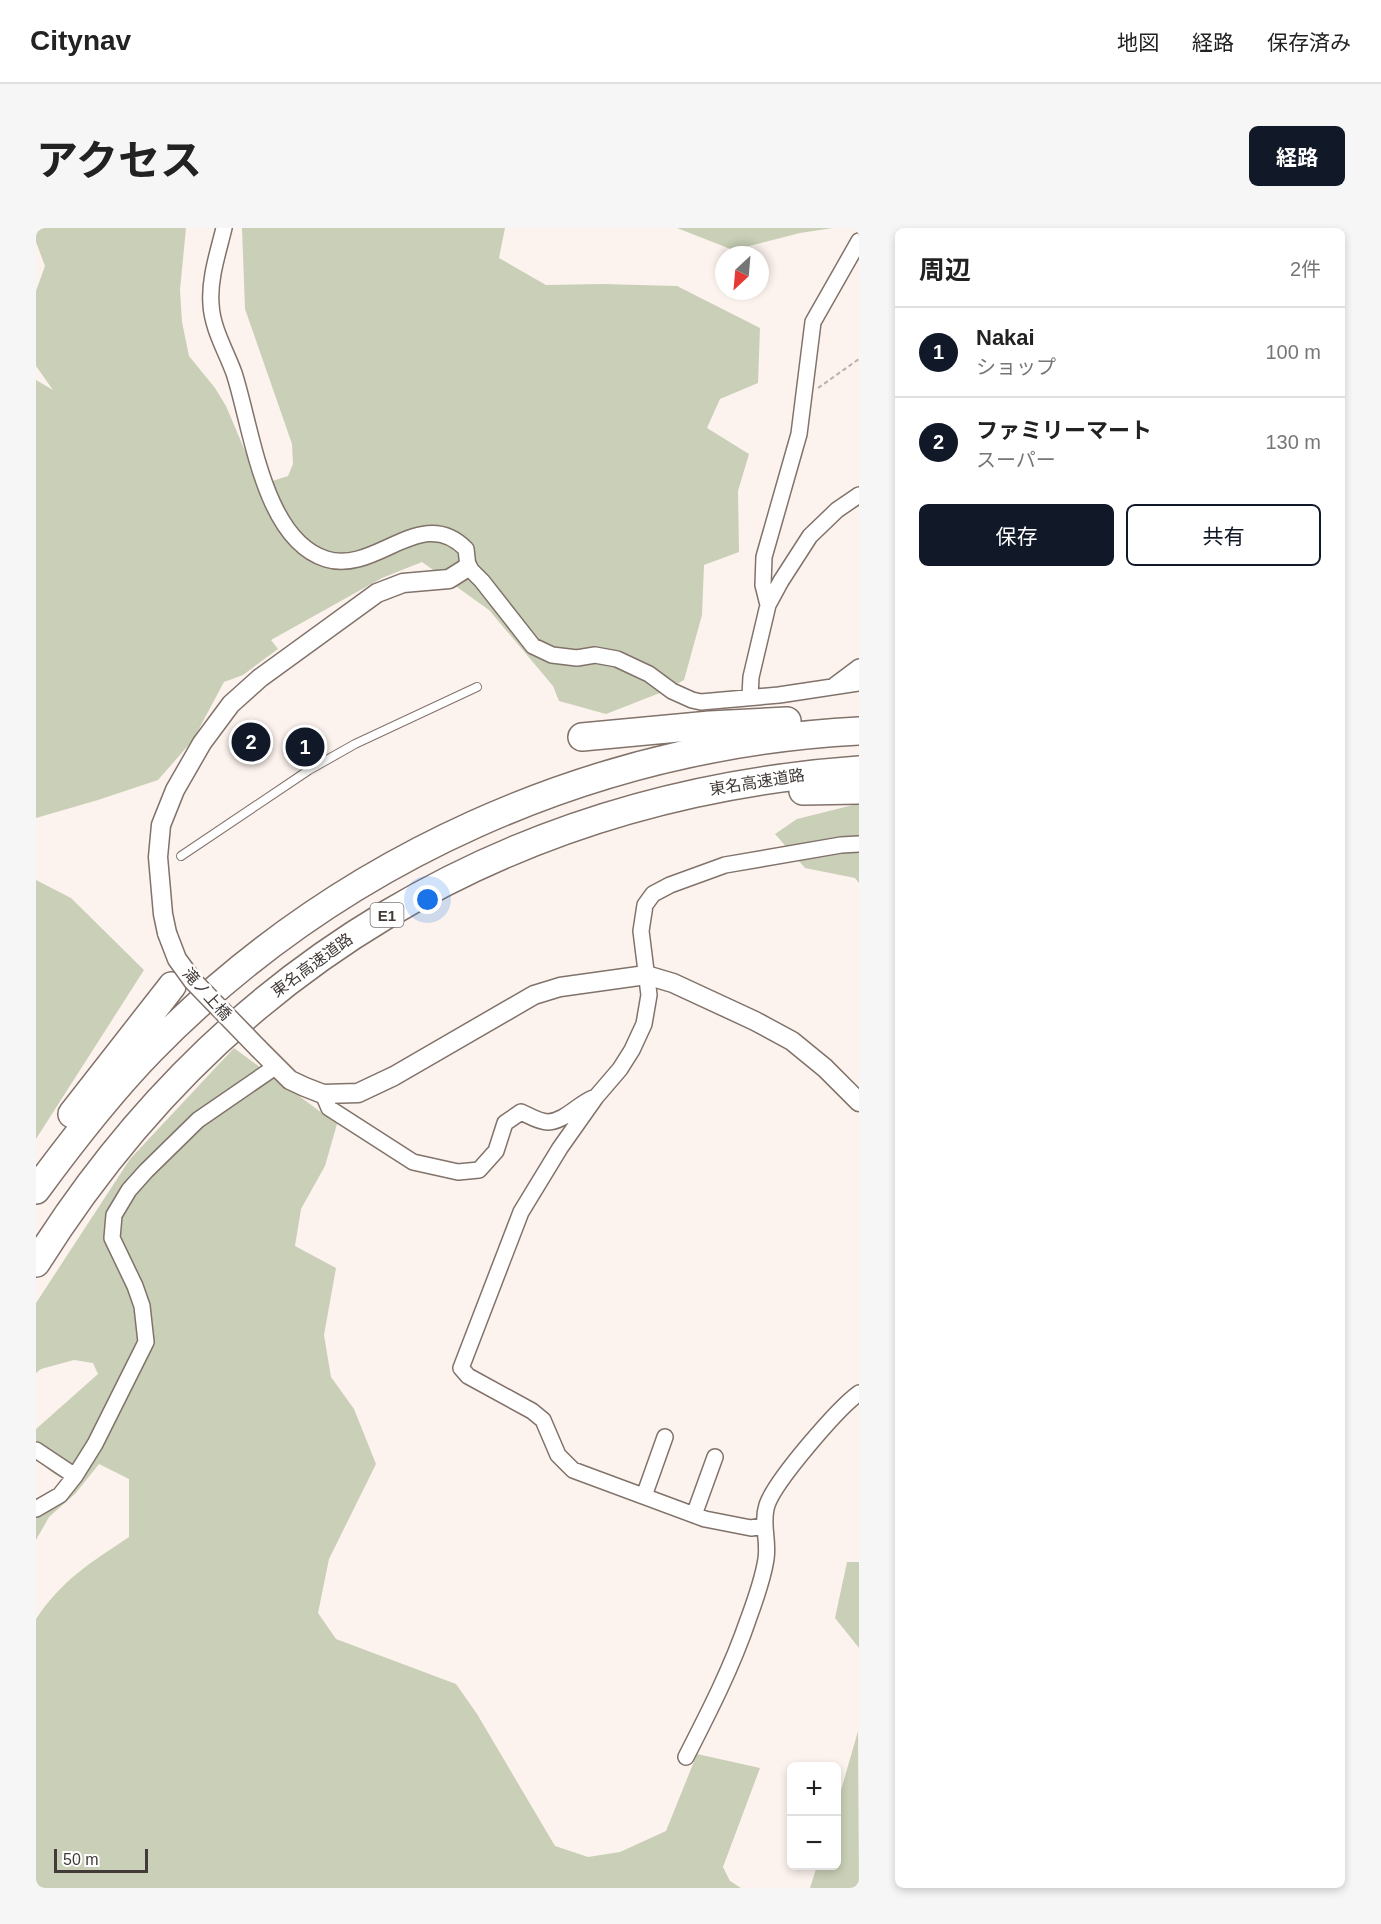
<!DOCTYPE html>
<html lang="ja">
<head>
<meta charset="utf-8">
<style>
	:root { --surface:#fff; --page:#f6f6f6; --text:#222; --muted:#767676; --line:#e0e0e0; --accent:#111827 }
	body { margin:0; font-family:Helvetica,"Noto Sans JP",sans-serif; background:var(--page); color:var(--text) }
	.controls { position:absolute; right:18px; bottom:18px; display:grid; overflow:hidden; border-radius:9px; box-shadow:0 3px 9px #0003 }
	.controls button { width:54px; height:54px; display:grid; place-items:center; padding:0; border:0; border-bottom:2px solid var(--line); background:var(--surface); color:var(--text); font:30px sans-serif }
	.compass { position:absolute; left:679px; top:18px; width:54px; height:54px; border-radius:50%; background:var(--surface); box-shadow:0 3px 9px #0003; rotate:206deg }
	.scale { position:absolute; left:18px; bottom:15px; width:94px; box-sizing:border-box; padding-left:6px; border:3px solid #423b38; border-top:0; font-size:16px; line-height:21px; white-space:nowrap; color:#423b38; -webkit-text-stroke:4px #fff; paint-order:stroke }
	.you { position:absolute; left:392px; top:672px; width:21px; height:21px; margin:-15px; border:4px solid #fff; border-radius:50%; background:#1a73e8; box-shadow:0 0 0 9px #1a73e833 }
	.badge { display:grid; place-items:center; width:39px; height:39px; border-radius:50%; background:var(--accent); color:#fff; font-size:20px; font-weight:700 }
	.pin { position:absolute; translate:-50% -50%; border:3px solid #fff; box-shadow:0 2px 6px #0006 }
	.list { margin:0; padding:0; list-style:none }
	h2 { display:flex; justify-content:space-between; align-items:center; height:78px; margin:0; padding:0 24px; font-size:26px }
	h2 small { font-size:20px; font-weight:400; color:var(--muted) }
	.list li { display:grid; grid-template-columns:39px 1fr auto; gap:18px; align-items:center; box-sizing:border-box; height:90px; padding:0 24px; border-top:2px solid var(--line) }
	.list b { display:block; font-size:22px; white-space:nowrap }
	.list p { margin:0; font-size:20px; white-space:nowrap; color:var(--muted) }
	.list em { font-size:20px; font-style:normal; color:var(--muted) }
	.actions { display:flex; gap:12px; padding:18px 24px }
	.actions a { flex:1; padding:14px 0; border:2px solid var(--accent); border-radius:9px; text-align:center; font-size:21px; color:var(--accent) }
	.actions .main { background:var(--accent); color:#fff }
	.map { position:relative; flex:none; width:823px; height:1660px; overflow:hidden; border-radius:9px }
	header { display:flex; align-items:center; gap:36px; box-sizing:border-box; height:84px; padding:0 30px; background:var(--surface); border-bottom:2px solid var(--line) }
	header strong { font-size:28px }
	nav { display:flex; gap:33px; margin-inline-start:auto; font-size:21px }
	.intro { display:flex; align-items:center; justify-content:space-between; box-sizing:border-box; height:144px; padding:0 36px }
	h1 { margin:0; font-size:42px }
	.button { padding:15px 27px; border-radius:9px; background:var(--accent); color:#fff; font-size:21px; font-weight:700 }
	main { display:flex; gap:36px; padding:0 36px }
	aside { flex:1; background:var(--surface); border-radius:9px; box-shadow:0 3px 9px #0003 }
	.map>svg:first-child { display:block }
	.green { fill:#c9d0b7 }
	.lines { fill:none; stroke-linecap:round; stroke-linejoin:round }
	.service-casing { stroke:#81726a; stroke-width:10 }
	.minor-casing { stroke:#81726a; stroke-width:18 }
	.tertiary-casing { stroke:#81726a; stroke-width:21 }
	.motorway-casing { stroke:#81726a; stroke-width:30 }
	.path { stroke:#bab1ac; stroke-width:2; stroke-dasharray:4.5 3; stroke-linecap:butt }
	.service { stroke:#fff; stroke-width:8 }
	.minor { stroke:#fff; stroke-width:15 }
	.tertiary { stroke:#fff; stroke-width:18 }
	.motorway { stroke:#fff; stroke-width:27 }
	.tertiary-bridge-casing { stroke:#81726a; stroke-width:21; stroke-linecap:butt }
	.tertiary-bridge { stroke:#fff; stroke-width:18 }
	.labels { text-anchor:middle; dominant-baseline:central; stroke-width:5; stroke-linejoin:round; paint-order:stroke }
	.shield { fill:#fff; stroke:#7b7674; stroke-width:1.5 }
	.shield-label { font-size:15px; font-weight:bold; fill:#423b38 }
	.street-label { font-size:16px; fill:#423b38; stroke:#fff }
</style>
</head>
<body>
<header>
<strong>Citynav</strong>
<nav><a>地図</a><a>経路</a><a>保存済み</a></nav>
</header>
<div class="intro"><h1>アクセス</h1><a class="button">経路</a></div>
<main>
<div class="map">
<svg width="823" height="1660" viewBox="0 0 823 1660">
	<rect width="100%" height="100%" fill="#fdf3ee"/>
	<path class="green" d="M0 0H150L144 62 146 94 153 128 179 160 190 178 221 251 230 255 252 248 257 236 256 216 209 81 206 0H469L463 30 510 57 566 56 641 58 724 100 722 155 684 171 671 200 713 226 702 263 703 324 668 337 666 387 648 452 629 463 570 486 523 473 517 458 453 382 386 334 346 350 235 412 242 421 207 447 188 454 157 512 122 552 62 572 0 590V152L17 162 0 138V63L9 38 0 14Z
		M641 0H797L764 5 697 22Z
		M817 577H823V655L819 650 769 640 739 606 761 591Z
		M0 652 35 670 108 742 0 911Z
		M198 820 301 896 289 938 265 981 259 1018 300 1040 288 1107 295 1149 318 1181 340 1236 293 1331 282 1385 300 1411 420 1456 441 1486 519 1618 552 1629 584 1624 630 1603 661 1526 724 1540 687 1639 694 1653 705 1660H0V1391C26 1352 54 1335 93 1309V1251L63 1236 39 1266 13 1289 0 1312V1278L23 1263 27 1251C1 1236 0 1229 0 1201L62 1146 57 1135 38 1132 5 1141 0 1145V1075L94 931Z
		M811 1334H823V1420L799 1390Z
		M822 1503 823 1660H774L781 1638H800L801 1576Z"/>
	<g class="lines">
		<defs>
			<path id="service" d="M145 628 273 542 319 516 441 459"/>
			<path id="minor" d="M188 0C182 25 173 51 175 76 176 100 190 123 198 145 216 200 227 311 290 331 340 347 385 275 430 321L432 339 446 353 497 418 516 427 541 430 559 427 581 431 613 446 636 463 656 472 665 474 743 467 823 455
				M732 377 727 357 728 329 763 206 777 94 823 13
				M799 457 823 439
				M714 468 715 449 732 377 745 353 774 308 801 282 823 267
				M287 866 293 880 377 934 422 944 443 942 460 923 469 895 485 884C492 887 503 894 512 894 529 893 542 876 557 870
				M0 1222 39 1248
				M608 1268 629 1209
				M0 1281 24 1267 39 1248 59 1216 110 1114 106 1078 99 1058 76 1010 78 987 93 962 110 943 162 892 239 839
				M658 1287 679 1229
				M727 1298 715 1300 669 1291 537 1242 522 1227 507 1192 496 1183 432 1148 425 1140 485 984 524 920 560 869 584 841 596 822 608 796 613 767 605 703 609 677 617 666 634 657 689 637 805 617 823 616
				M650 1529C673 1484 696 1439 712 1392 719 1373 727 1351 730 1331 733 1311 725 1296 731 1277 739 1253 802 1180 823 1165"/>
			<path id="tertiary" d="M131 705 127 686 122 629 125 597 139 562 166 515 195 476 224 450 341 365 367 355 413 351 432 339
				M222 820 254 852 269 859 287 866 322 865 358 848 498 767 524 759 610 747 637 755 719 793 756 813 789 840 823 874"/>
			<path id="motorway" d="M546 509 674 497 751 493
				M767 563 823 562
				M36 886 136 758
				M0 962C36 913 73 865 115 822 302 631 556 517 823 503
				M0 1035C186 738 475 567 823 542"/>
		</defs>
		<use href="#service" class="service-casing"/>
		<use href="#minor" class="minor-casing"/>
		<use href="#tertiary" class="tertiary-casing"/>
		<use href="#motorway" class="motorway-casing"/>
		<path class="path" d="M782 160 823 131"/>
		<use href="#service" class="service"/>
		<use href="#minor" class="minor"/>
		<use href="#tertiary" class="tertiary"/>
		<use href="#motorway" class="motorway"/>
		<defs>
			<path id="tertiary-bridge" d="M131 705 141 731 157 753 222 820"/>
		</defs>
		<use href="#tertiary-bridge" class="tertiary-bridge-casing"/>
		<use href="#tertiary-bridge" class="tertiary-bridge"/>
	</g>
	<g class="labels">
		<rect class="shield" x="334.5" y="675" width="33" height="24" rx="4.5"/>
		<g class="shield-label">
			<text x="351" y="687">E1</text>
		</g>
		<g class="street-label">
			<text transform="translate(721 554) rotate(-9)">東名高速道路</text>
			<text transform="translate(276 737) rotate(-36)">東名高速道路</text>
			<text transform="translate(171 766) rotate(48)">滝ノ上橋</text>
		</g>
	</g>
</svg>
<div class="controls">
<button>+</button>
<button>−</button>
</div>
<svg class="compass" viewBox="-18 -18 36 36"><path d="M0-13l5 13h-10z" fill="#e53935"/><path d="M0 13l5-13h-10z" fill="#767676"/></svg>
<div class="scale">50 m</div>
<div class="you"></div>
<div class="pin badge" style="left:269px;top:519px">1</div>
<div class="pin badge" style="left:215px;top:514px">2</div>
</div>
<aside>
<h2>周辺<small>2件</small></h2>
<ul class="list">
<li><span class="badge">1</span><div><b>Nakai</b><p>ショップ</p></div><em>100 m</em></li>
<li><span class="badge">2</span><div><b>ファミリーマート</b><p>スーパー</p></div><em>130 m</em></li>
</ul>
<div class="actions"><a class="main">保存</a><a>共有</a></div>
</aside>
</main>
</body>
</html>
